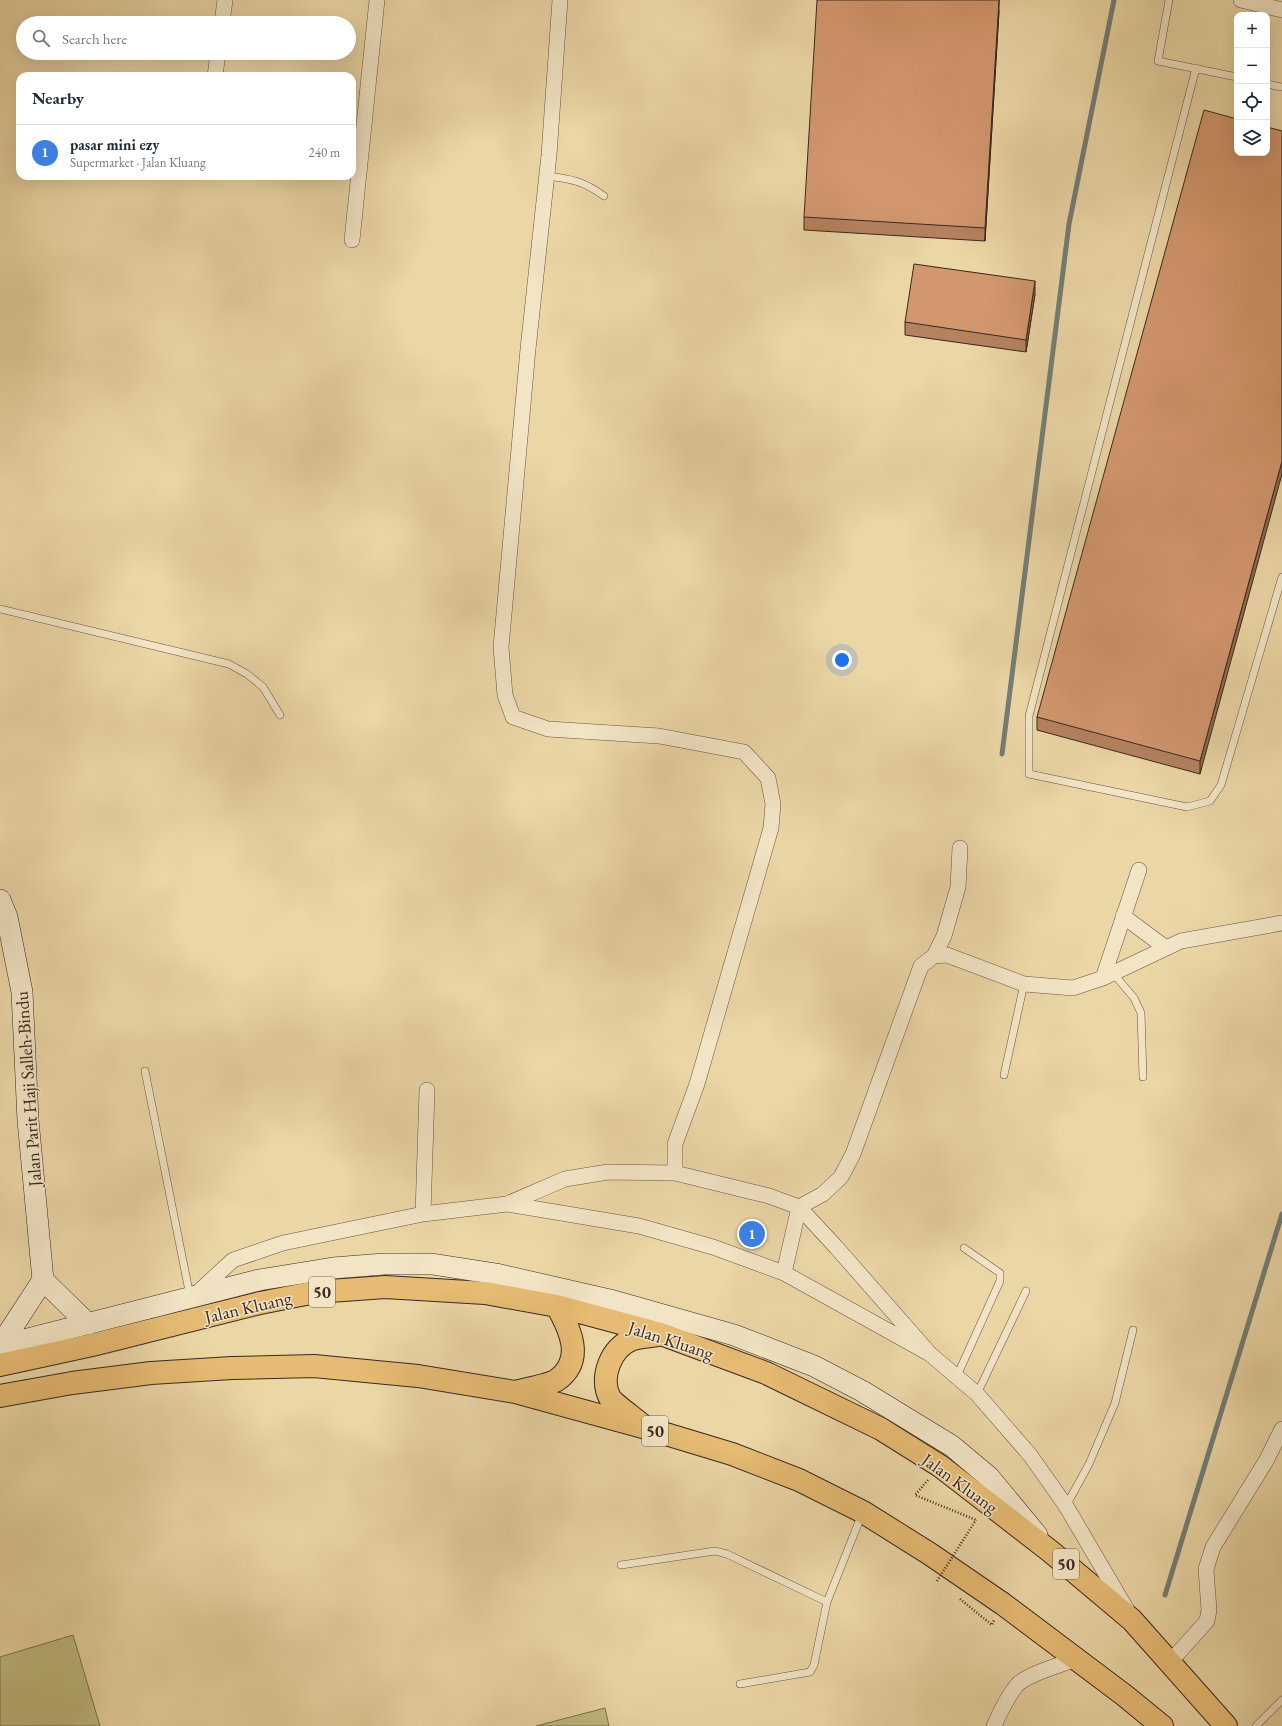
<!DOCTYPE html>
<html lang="en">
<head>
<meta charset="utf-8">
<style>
	:root { --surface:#fff; --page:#f2f2f3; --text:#1f2937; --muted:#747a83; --line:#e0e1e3; --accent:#7c3aed }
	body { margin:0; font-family:"EB Garamond",serif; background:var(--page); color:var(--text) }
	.controls { position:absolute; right:12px; top:12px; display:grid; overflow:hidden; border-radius:8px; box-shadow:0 4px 16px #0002 }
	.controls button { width:36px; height:36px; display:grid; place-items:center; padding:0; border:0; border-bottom:1px solid var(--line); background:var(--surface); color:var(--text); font:20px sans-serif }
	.you { position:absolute; left:842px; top:660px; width:14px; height:14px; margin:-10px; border:3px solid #fff; border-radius:50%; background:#1a73e8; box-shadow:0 0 0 6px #1a73e833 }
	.badge { display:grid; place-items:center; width:26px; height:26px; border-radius:50%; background:var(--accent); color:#fff; font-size:13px; font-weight:700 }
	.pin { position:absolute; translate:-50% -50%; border:2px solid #fff; box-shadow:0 1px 4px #0006 }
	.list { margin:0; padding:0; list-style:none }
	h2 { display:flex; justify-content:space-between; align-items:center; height:52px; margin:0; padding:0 16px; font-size:17px }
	h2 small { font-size:13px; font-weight:400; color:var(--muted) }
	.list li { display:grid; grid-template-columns:26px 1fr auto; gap:12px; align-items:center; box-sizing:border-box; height:56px; padding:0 16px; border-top:1px solid var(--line) }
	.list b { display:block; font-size:15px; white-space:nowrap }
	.list p { margin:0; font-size:13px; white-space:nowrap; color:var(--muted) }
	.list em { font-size:13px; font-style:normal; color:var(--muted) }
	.icon { flex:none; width:22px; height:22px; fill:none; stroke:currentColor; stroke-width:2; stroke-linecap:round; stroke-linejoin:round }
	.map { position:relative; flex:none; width:1282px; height:1726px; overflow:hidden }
	.search { position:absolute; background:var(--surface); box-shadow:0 4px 16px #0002; left:16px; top:16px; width:340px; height:44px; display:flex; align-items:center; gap:10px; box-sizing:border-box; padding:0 14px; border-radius:22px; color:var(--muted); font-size:15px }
	.panel { position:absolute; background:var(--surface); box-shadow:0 4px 16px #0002; left:16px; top:72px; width:340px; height:108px; border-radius:12px }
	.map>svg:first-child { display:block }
	.green { fill:#c0bb81; stroke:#7d7250 }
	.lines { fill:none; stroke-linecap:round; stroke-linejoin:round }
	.stream { stroke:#747e77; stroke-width:5 }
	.lane-casing { stroke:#665442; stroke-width:8 }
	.street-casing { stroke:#665442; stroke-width:16 }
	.secondary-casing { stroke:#3a2820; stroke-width:22 }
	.highway-casing { stroke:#3a2820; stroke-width:24 }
	.path { stroke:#3a2820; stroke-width:2.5; stroke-dasharray:1 2; stroke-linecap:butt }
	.lane { stroke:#f2e4c5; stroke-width:7 }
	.street { stroke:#f2e4c5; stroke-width:15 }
	.secondary { stroke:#f2e4c5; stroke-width:21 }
	.highway { stroke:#e6bb73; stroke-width:22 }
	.path-bridge { stroke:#3a2820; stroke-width:2.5; stroke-dasharray:1 2; stroke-linecap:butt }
	.wall { fill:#b5825f; stroke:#3a2820 }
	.shaded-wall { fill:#946a4e; stroke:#3a2820 }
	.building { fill:#d3976f; stroke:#3a2820 }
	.labels { text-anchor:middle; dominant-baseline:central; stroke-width:3; stroke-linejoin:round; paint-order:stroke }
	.shield { fill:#f2e4c5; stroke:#716052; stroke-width:1 }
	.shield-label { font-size:17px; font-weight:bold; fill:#3a2820 }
	.street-label { font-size:18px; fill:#3a2820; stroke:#f2e4c5 }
</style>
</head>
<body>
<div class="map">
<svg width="1282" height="1726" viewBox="0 0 1282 1726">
	<rect width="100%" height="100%" fill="#ebd6a6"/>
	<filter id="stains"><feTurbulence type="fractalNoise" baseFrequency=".005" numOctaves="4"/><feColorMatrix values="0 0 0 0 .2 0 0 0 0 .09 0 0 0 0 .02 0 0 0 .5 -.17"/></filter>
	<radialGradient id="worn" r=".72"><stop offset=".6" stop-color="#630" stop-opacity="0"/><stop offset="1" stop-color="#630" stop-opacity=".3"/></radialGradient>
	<path class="green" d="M73 1635 100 1726H0V1657Z
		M605 1708 609 1726H536Z"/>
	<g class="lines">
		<path class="stream" d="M1002 754 1069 224 1114 0
			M1165 1595 1282 1214"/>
		<defs>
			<path id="lane" d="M1169 0 1158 61 1237 77
				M1196 68 1029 716V774L1187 807 1210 801 1221 785 1282 577
				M1267 84 1282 87
				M547 176C572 179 583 181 604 196
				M0 609 229 664 247 674 263 687 280 715
				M1113 973 1134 998 1141 1013 1143 1077
				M145 1071 190 1296
				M1004 1075 1024 984
				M957 1376 1000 1281V1273L964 1248
				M977 1394 1026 1291
				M1066 1506 1089 1464 1115 1403 1133 1330
				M621 1565 715 1551 727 1554 827 1602
				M740 1684 810 1672 814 1665 827 1602 862 1514
				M1256 1726 1282 1700"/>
			<path id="street" d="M560 0 549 155 528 349 501 647 505 695 513 717 548 729 659 736 744 752 768 778 773 804 771 828 697 1084 675 1144V1173
				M1241 0 1282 10
				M222 23 225 0
				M215 76 218 53
				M352 240 377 0
				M1123 916 1166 948
				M934 956 944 936 958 887 960 848
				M1103 978 1139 870
				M507 1204 639 1226 713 1247 784 1273 930 1354 977 1394 1030 1455 1066 1506 1127 1610
				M423 1214 427 1090
				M784 1273 799 1207 823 1194 841 1177 853 1154 921 966 934 956 947 955 1024 984 1073 988 1103 978 1181 941 1282 923
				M195 1295 233 1260 283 1243 423 1214 507 1204 565 1179 608 1172 675 1173 769 1196 799 1207 836 1247 930 1354
				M1170 1662 1207 1621 1209 1610 1206 1569 1213 1547 1266 1461 1282 1429
				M994 1726C1000 1712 1007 1697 1017 1685 1027 1674 1061 1665 1076 1659"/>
			<path id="secondary" d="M0 900 7 917 22 992 28 1120 43 1280 0 1346
				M43 1280 88 1324
				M0 1346 259 1280 333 1268 384 1264H432L496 1274 614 1301 734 1335 814 1366 862 1391 952 1446 989 1477 1037 1535"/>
			<path id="highway" d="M0 1365 92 1345 260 1303 316 1292 385 1287 485 1293 557 1306 661 1334 766 1373 881 1429 940 1466 1050 1551 1132 1620 1226 1726
				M516 1392C525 1389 550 1385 557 1380 585 1360 570 1329 557 1306
				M0 1396 72 1383 151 1373 232 1368 314 1366 418 1376 515 1392 646 1428 732 1454 799 1480 863 1512 930 1554 1003 1604 1124 1695 1162 1726
				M641 1424C634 1418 614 1404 610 1398 599 1378 611 1347 633 1339 641 1337 650 1336 658 1335"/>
		</defs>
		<use href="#lane" class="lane-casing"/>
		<use href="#street" class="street-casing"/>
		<use href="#secondary" class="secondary-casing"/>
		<use href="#highway" class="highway-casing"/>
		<path class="path" d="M928 1480 915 1495 976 1520
			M960 1599 992 1625 994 1620"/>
		<use href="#lane" class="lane"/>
		<use href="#street" class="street"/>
		<use href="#secondary" class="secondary"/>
		<use href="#highway" class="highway"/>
		<path class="path-bridge" d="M937 1581 976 1520"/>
	</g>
	<path class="wall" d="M999 11 985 241 804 230V217Z
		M1282 131 1200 774 1037 730V717Z
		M1035 294 1026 352 905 335V322Z"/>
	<path class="shaded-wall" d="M999 0V11L985 241V228Z
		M1035 281V294L1026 352V340Z
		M1282 461V474L1200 774V761Z"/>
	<path class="building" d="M817 0H999L985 228 804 217Z
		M1204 110 1237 119V153H1267V127L1282 131V461L1200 761 1037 717Z
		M914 264 1035 281 1026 340 905 322Z"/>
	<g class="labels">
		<g class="shield">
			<rect x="309" y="1277" width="26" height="30" rx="3"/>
			<rect x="642" y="1416" width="26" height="30" rx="3"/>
			<rect x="1053" y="1549" width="26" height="30" rx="3"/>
		</g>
		<g class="shield-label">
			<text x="322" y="1292">50</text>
			<text x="655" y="1431">50</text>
			<text x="1066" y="1564">50</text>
		</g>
		<g class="street-label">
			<text transform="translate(28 1089) rotate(-94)">Jalan Parit Haji Salleh-Bindu</text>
			<text transform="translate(248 1307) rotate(-13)">Jalan Kluang</text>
			<text transform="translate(671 1340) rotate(18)">Jalan Kluang</text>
			<text transform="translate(960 1483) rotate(36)">Jalan Kluang</text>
		</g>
	</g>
	<rect width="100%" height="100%" filter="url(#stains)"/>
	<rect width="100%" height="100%" fill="url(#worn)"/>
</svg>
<div class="controls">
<button>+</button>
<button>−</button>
<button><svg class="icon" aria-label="locate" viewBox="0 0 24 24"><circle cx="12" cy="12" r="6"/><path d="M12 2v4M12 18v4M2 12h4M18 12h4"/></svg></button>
<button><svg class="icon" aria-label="layers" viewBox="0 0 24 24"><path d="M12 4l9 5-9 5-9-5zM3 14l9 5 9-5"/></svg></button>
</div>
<div class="you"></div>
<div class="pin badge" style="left:752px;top:1234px;background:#3f7fe0">1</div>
<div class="search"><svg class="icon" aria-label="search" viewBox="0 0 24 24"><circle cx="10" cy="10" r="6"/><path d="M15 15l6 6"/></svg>Search here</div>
<section class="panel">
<h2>Nearby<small></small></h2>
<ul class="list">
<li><span class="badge" style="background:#3f7fe0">1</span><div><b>pasar mini ezy</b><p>Supermarket · Jalan Kluang</p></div><em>240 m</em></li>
</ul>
</section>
</div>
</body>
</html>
